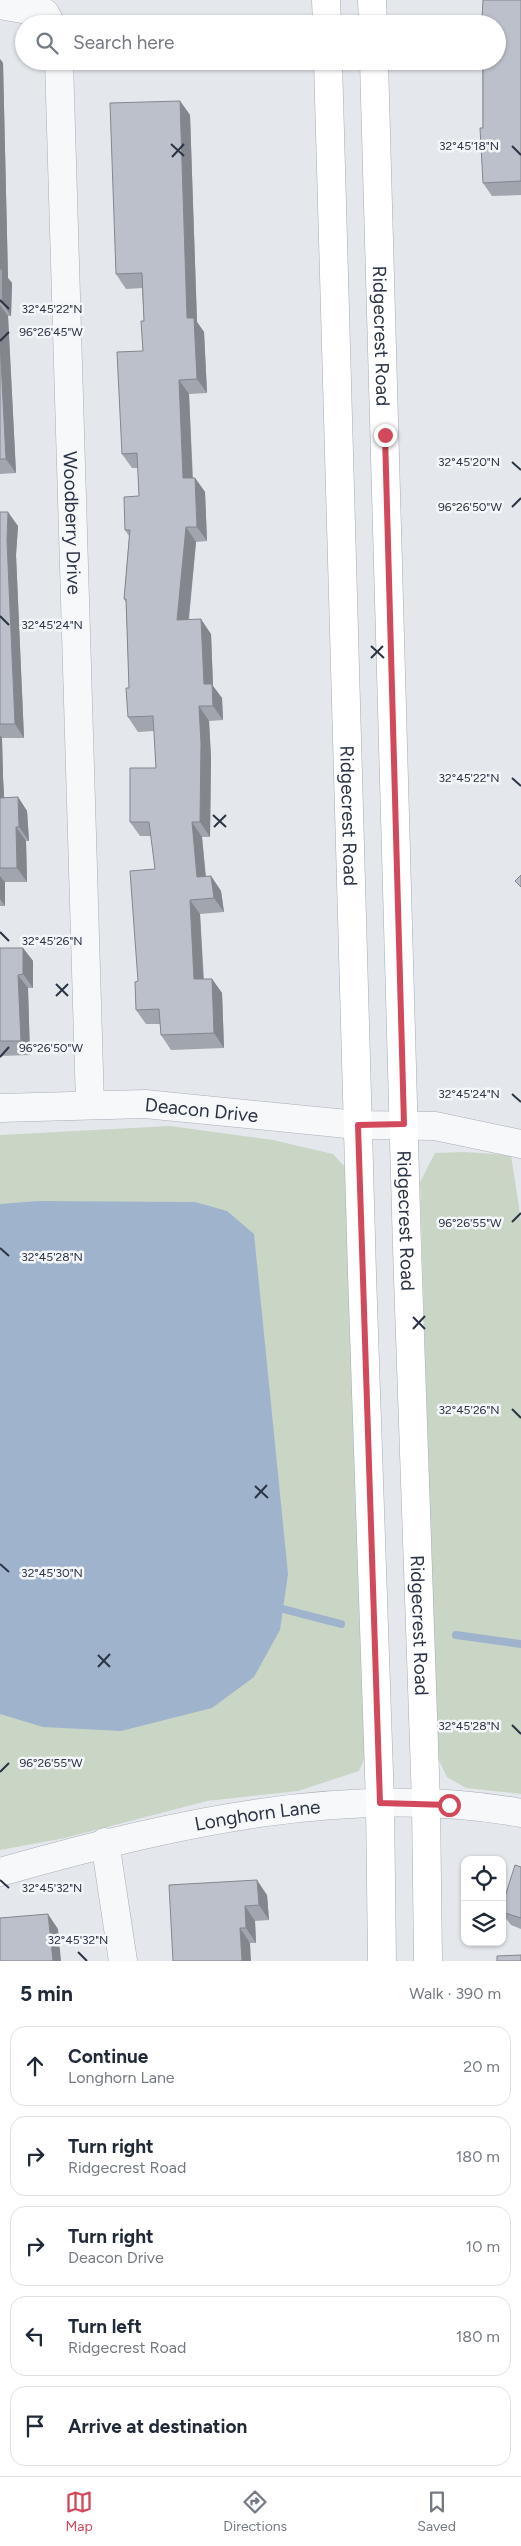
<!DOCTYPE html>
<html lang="en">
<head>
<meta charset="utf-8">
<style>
	:root { --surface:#fff; --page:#f2f2f3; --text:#1f2937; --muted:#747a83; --line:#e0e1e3; --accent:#d1495b }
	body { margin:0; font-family:Figtree,sans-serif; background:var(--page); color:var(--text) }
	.controls { position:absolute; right:15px; bottom:15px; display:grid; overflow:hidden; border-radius:10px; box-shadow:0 1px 4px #0004 }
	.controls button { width:45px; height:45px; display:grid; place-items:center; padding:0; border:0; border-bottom:1px solid var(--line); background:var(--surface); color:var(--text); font:25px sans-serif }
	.stop { position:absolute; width:15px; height:15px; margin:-11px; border:4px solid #d1495b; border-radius:50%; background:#fff }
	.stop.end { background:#d1495b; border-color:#fff; box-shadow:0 1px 5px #0008 }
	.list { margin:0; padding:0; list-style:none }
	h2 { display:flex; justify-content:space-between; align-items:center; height:65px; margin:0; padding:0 20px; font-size:21px }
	h2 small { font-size:16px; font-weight:400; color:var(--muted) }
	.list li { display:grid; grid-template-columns:32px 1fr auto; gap:15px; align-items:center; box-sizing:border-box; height:80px; margin:0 10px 10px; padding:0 10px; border:1px solid var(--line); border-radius:15px }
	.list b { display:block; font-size:19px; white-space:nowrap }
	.list p { margin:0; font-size:16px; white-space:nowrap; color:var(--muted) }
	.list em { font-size:16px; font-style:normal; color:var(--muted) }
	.icon { flex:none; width:28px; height:28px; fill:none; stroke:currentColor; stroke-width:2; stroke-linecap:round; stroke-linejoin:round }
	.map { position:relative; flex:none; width:521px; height:1961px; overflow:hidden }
	.search { position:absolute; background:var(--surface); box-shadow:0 1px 4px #0004; left:15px; right:15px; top:15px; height:55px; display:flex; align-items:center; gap:12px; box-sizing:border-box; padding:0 18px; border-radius:28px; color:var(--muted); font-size:19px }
	.sheet { height:515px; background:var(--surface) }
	nav { display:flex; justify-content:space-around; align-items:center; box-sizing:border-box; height:70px; border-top:1px solid var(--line); background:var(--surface); font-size:14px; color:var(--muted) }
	nav a { display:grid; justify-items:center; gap:2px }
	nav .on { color:var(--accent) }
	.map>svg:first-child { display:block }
	.green { fill:#c9d6c5 }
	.water { fill:#9fb4cc }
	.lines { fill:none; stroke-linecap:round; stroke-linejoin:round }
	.stream { stroke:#9fb4cc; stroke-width:8 }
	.minor-casing { stroke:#a9aeb7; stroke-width:29 }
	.major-casing { stroke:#a3abb8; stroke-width:29 }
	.minor { stroke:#f7f8fa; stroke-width:28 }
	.major { stroke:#fff; stroke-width:28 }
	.wall { fill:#a1a5ae }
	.shaded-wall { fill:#83868d }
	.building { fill:#bbc0ca; stroke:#83868d }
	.route { stroke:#d1495b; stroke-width:6 }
	.ticks { fill:none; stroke:#2b3445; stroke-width:2 }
	.labels { text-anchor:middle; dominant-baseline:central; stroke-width:5; stroke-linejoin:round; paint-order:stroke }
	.street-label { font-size:19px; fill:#2b3445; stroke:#f4f6f9 }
	.ticks-label { font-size:12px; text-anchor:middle; fill:#2b3445; stroke:#f4f6f9; stroke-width:5; stroke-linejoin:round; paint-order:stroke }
</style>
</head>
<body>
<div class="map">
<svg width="521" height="1961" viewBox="0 0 521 1961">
	<rect width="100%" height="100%" fill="#e4e7ec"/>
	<path class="green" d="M170 1126 273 1140 333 1154 345 1167 349 1190 366 1755 359 1771 298 1791 207 1801 65 1838 0 1850V1135Z
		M464 1152 511 1155 521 1220V1794L466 1788 447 1777 437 1756 420 1182 435 1153Z"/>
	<path class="water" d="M38 1201 195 1202 227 1211 254 1234 288 1574 280 1630 254 1677 212 1708 121 1731 43 1727 0 1714V1204Z"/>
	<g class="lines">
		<path class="stream" d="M283 1609 341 1624
			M456 1635 521 1644"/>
		<defs>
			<g id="minor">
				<path d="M0 5 45 13 51 24"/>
				<path id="s1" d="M59 61 90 1105"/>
				<path id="s2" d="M0 1108 145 1104 357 1125 435 1126 521 1144"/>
				<path d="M105 1842 123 1961"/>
				<path id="s3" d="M0 1872C164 1825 350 1782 521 1813"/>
			</g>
			<g id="major">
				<path d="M326 0 327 24"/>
				<path d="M372 0 373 24"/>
				<path id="s4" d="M328 61 362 1274 380 1803 382 1961"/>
				<path id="s5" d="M374 61 407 1248 426 1803 428 1961"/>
			</g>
		</defs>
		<use href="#minor" class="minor-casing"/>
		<use href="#major" class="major-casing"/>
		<use href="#minor" class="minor"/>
		<use href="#major" class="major"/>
	</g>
	<path class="wall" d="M521 0V195L492 196 483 183 482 19Z
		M0 59 3 63 8 278 12 283 11 316H8L16 473 0 474Z
		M180 101 190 115 197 322 204 332 207 393 189 394 193 478H195L205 492 207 541 196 542 189 620 211 634 213 686 222 698 223 720 209 721 211 758 210 837H202L206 877 211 876 221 891 224 912 200 914 204 979H212L222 993 224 1048 171 1050 161 1035 160 1024H146L136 1010 138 981 155 869 151 836H140L130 822 156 768 154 731 138 732 128 717 129 688 126 602 124 599 129 536 125 530 139 496 138 468H132L122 454 143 351 144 321 142 288 126 289 116 274Z
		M0 512 18 526 16 555 24 738H2L3 777 4 798 18 797 27 811 29 841H26L27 882H5V906H0Z
		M0 948H23L33 961V988H28L30 1055 0 1056Z
		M521 1867V1929L511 1925 502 1913V1906Z
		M169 1885 267 1895 269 1920 255 1921 256 1943H250Z"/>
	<path class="shaded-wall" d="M0 59 3 63 8 278 12 283 11 316 2 302 0 271Z
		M180 101 190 115 197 322 204 332 207 393 197 379 187 318Z
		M0 305 8 316 16 473 6 459 0 341Z
		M179 380 189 394 193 493 183 478Z
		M195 478 205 492 207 541 197 527Z
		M8 512 18 526 16 555 24 738 15 724 7 541Z
		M186 527 196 542 187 634 177 620Z
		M201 619 211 634 213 686 222 698 223 720 213 706 204 684Z
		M199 706 209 721 211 758 210 837 200 822Z
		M0 735 2 738 3 777 5 812 0 805Z
		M18 797 27 811 29 841 19 827Z
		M192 822 202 837 207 892 197 877Z
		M16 827 26 841 27 882 17 868Z
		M0 876 5 882V906L0 899Z
		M211 876 221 891 224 912 214 898Z
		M190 900 200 914 204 994 194 979Z
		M23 948 33 961V988L23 974Z
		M18 975 28 988 30 1055 21 1041Z
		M212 979 222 993 224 1048 214 1033Z
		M257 1880 267 1895 269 1920 259 1905Z
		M245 1906 255 1921 256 1943 246 1928Z
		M48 1914 58 1929 61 1961H53Z
		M240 1928 250 1943 251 1961H242Z"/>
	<path class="building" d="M483 0H521V181L483 183 480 128H483V61H497V24H472V18L482 19Z
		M180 101 187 318H194L197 379 179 380 183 478H195L197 527H186L177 620 201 619 204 684H212L213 706H199L201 744 200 822H192L197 877 211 876 214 898 190 900 194 979H212L214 1033 161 1035 159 1009 136 1010 135 982 138 981 130 871 155 869 149 822H130V768H156L153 716 128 717 126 688H129L126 599H124L130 530H125L124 497 139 496 137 453 122 454 117 352 143 351 141 321H144L142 273 116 274 110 103Z
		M0 269H2V302H0Z
		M0 341 6 459H0Z
		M0 512H8L7 541 15 724H0Z
		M18 797 19 827H16L17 868H0V798Z
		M521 875V887L515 881Z
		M0 948H23V974L18 975 21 1041H0Z
		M515 1865 521 1867V1918L502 1912V1906Z
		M257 1880 259 1905 245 1906 246 1928H240L242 1961H173L169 1885Z
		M48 1914 53 1961H0V1918Z
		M521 1955V1961H497V1956Z"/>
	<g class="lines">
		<path class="route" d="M385 435 404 1124 358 1125 380 1803 449 1805"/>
	</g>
	<path class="ticks" d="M171 144 184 156M512 146 521 155M172 157 184 144M0 300 9 309M0 341 9 332M512 462 521 470M512 507 521 498M0 616 9 625M371 646 384 658M371 658 383 646M512 778 521 786M213 815 226 827M214 827 226 815M0 932 9 941M56 984 68 996M56 996 68 984M0 1057 9 1047M512 1094 521 1102M512 1222 521 1213M0 1248 9 1256M413 1317 425 1329M413 1329 425 1316M512 1409 521 1418M255 1486 268 1498M255 1498 267 1485M0 1564 9 1572M98 1655 110 1667M98 1667 110 1654M512 1725 521 1734M0 1772 9 1763M0 1880 9 1888M78 1952 87 1961"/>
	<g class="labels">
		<g class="street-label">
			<text stroke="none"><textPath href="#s5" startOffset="275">Ridgecrest Road</textPath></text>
			<text stroke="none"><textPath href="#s1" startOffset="462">Woodberry Drive</textPath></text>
			<text stroke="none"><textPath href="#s4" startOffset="755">Ridgecrest Road</textPath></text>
			<text stroke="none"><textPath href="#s2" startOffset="202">Deacon Drive</textPath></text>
			<text stroke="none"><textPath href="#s5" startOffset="1160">Ridgecrest Road</textPath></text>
			<text stroke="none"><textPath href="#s5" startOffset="1565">Ridgecrest Road</textPath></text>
			<text stroke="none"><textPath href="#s3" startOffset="264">Longhorn Lane</textPath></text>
		</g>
	</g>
	<g class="ticks-label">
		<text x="469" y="150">32°45'18"N</text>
		<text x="52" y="313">32°45'22"N</text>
		<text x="51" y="336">96°26'45"W</text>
		<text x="469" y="466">32°45'20"N</text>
		<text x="470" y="511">96°26'50"W</text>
		<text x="52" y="629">32°45'24"N</text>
		<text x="469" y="782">32°45'22"N</text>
		<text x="52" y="945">32°45'26"N</text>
		<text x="51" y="1052">96°26'50"W</text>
		<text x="469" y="1098">32°45'24"N</text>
		<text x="470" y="1227">96°26'55"W</text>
		<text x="52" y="1261">32°45'28"N</text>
		<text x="469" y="1414">32°45'26"N</text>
		<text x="52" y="1577">32°45'30"N</text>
		<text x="469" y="1730">32°45'28"N</text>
		<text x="51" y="1767">96°26'55"W</text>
		<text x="52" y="1892">32°45'32"N</text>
		<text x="78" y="1944">32°45'32"N</text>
	</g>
</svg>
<div class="controls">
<button><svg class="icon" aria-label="locate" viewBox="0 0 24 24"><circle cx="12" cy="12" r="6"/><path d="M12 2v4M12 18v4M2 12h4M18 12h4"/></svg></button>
<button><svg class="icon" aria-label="layers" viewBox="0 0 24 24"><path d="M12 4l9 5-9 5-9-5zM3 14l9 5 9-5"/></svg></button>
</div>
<div class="stop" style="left:449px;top:1805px"></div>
<div class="stop end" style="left:385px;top:435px"></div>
<div class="search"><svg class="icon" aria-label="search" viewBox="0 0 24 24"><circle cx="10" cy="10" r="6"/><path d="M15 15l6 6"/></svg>Search here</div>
</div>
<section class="sheet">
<h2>5 min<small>Walk · 390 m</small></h2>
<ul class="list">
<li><svg class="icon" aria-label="ahead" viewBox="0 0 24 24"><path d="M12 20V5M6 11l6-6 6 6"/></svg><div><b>Continue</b><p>Longhorn Lane</p></div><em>20 m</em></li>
<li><svg class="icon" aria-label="right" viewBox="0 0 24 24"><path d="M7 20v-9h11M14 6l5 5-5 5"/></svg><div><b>Turn right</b><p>Ridgecrest Road</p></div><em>180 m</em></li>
<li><svg class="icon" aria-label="right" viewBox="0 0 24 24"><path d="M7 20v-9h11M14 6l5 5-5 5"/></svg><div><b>Turn right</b><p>Deacon Drive</p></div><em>10 m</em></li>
<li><svg class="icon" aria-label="left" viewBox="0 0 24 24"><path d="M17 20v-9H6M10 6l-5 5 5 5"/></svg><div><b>Turn left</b><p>Ridgecrest Road</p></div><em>180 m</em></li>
<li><svg class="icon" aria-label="arrive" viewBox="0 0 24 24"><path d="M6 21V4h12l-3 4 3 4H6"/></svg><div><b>Arrive at destination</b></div></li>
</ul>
</section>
<nav>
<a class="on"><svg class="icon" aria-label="map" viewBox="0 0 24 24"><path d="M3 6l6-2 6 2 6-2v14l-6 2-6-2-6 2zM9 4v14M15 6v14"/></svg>Map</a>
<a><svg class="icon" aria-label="directions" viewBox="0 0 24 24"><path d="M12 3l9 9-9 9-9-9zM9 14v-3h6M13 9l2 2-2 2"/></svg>Directions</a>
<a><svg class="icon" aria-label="saved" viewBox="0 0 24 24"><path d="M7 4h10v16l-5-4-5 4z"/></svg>Saved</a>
</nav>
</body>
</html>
